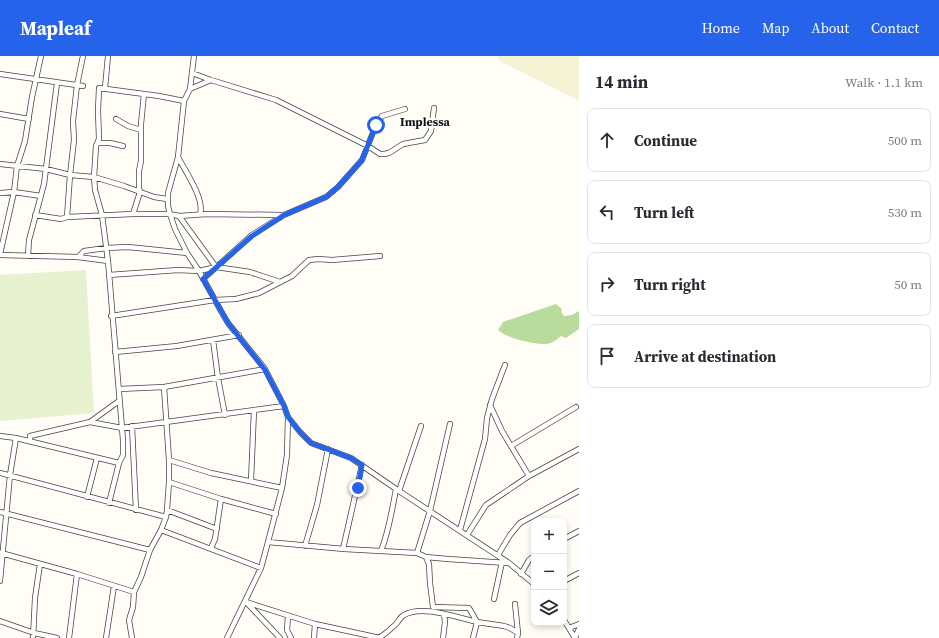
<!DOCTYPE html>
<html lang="en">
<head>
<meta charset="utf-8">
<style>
	:root { --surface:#fff; --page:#f7f7f7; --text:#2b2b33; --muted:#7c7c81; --line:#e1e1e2; --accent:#2563eb }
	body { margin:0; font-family:"Source Serif 4",serif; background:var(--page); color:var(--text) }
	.controls { position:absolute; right:12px; bottom:12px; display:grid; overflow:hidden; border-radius:8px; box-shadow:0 2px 6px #0003 }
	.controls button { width:36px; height:36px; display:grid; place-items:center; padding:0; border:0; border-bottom:1px solid var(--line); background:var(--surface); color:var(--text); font:20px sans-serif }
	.stop { position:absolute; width:12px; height:12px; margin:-9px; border:3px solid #2563eb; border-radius:50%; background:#fff }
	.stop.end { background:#2563eb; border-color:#fff; box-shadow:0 1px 4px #0008 }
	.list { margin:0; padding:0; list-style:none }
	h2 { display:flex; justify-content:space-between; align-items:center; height:52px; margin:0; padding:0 16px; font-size:17px }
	h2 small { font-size:13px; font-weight:400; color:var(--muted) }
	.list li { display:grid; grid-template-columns:26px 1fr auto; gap:12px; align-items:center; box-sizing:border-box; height:64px; margin:0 8px 8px; padding:0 8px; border:1px solid var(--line); border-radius:8px }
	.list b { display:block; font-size:15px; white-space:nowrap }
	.list em { font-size:13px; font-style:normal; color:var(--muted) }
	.icon { flex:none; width:22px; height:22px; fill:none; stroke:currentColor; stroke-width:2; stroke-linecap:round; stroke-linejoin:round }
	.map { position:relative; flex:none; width:579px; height:582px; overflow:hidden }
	header { display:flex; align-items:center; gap:24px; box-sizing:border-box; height:56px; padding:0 20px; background:var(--accent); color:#fff }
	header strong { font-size:19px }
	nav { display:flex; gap:22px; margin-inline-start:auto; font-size:14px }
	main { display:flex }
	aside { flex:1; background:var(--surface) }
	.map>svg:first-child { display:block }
	.farmland { fill:#f6f3d4 }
	.forest { fill:#b9dc9c }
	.pitch { fill:#e6f2cf }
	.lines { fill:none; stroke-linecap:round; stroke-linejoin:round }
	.minor-casing { stroke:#444; stroke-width:6 }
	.minor { stroke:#fff; stroke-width:4.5 }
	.route { stroke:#2563eb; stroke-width:5 }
	.labels { text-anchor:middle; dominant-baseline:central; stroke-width:4; stroke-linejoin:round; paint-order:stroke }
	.quarter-label { font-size:12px; font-weight:bold; fill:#111; stroke:#fff }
</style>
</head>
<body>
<header>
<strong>Mapleaf</strong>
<nav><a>Home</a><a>Map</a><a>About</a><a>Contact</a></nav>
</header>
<main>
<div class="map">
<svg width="579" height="582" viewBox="0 0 579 582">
	<rect width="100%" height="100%" fill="#fffdf5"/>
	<path class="farmland" d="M497 0H579V46L578 44 500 5Z"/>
	<path class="forest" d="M556 248 562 253 561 256 564 260 572 259 579 255V273L566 282 561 280C557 284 552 287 547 288 536 289 506 282 498 274L503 266Z"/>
	<path class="pitch" d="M86 214 94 357 0 365V219Z"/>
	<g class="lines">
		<defs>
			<path id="minor" d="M194 0 190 33 184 45 178 101 168 137V150L170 158 175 173 187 197 199 215 221 255 228 267 265 313 284 350 288 361 300 376 311 387 351 402 399 435 509 507 534 528
				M192 17 211 24 276 44 368 90 380 98H384L389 97 403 88 425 84 431 75 434 52
				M0 18 83 30
				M105 32 108 0
				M190 33 211 24
				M0 58 29 63
				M116 63 128 70 141 74
				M98 87H110L123 90
				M178 101C185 115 205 143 200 158
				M0 108 46 113 70 119 94 121 124 130 154 141 167 143
				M0 137 14 136 41 140
				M133 158 140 136 139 132V115L141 105V68L144 38
				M35 159 61 163 67 161 133 158H170L179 160 207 158 284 159
				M179 160 216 211
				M67 161 70 119 74 84 73 65 77 29 83 0
				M0 198 14 136 17 110 25 85 32 41 41 0
				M0 199 78 201 108 205 123 384V399L119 407 109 447
				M28 200 29 184 44 128 57 27
				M78 201 84 195 106 192 128 191 187 197
				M108 205 102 159 95 134 94 121 96 90 99 83 98 55 99 32 159 40 184 45
				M109 219 178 214 199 215 216 211 250 216 280 226
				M203 223 252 179 284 159 326 141 338 131 362 104 376 69 382 60 405 53
				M111 260 215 244 236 243 259 237 292 220 309 204 318 203 332 204 380 200
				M213 284 218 322 225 359
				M115 296 177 290 239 279
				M119 333 164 331 265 313
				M490 349 502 375 529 420
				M90 366 119 345
				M132 370 136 454
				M0 380 16 382 119 407
				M30 385V380L90 366 122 372 284 350
				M511 390 576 351
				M169 404 211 417 282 432
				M0 417 166 461
				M251 425 254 354
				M169 426 221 443 276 458
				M399 435 421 370
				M87 441 97 402
				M167 454 217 473
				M0 456 150 494
				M161 474 261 512
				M460 474 485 383 487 362 492 343 505 309
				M467 479 486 449 529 420 579 393
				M564 483 579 475
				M268 486 344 493 417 497 426 501 448 503 507 507
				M305 490 317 449 328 393
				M211 492 215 483 221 443
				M343 493 362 409
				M381 495C389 475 392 454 396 433
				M1 497 77 518 134 536
				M417 497 430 455 450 368
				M498 499 510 479 520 467 579 435
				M426 501 429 508 430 527 433 551 469 552 477 566 504 570 510 572 518 577 517 582
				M521 518 529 504 534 500
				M0 525 10 419 16 382
				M564 525 579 517
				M494 543 502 506
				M246 546 315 568 380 582
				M247 547 280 582
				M515 548 518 577
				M288 560 287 574 291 582
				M564 564 575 582
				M0 565 34 577 57 582
				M569 572 579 568
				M33 582 35 542 40 508
				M69 582 77 518
				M106 582 114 530
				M132 582 129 564 133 551 134 536 141 521 150 494 161 474 166 461 167 454 169 426V404L164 331
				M227 582 261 512 268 486 282 432 287 399 288 361
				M314 582 315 568
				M379 582C385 578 391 573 396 568 399 565 400 561 404 559 422 548 458 562 477 566L473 582
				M443 582 445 566 444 558
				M575 582 579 573"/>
		</defs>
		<use href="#minor" class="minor-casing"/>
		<use href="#minor" class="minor"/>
	</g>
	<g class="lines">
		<path class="route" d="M358 432 362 409 351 402 311 387 300 376 288 361 284 350 265 314 228 267 203 223 252 180 284 159 326 141 338 131 362 104 376 69"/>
	</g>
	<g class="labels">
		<g class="quarter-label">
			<text x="425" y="66">Implessa</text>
		</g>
	</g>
</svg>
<div class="controls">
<button>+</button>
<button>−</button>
<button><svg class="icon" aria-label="layers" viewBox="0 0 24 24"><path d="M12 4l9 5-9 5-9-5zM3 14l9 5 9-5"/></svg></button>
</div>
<div class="stop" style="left:376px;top:69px"></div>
<div class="stop end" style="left:358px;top:432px"></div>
</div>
<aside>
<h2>14 min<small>Walk · 1.1 km</small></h2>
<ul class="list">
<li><svg class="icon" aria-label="ahead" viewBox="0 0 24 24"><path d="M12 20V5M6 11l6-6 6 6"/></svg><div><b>Continue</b></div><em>500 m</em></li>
<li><svg class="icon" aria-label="left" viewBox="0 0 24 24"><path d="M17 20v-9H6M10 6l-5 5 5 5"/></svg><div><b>Turn left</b></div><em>530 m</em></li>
<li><svg class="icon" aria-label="right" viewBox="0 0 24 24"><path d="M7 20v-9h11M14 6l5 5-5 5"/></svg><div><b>Turn right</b></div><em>50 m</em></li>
<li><svg class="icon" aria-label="arrive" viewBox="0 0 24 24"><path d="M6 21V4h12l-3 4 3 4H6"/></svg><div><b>Arrive at destination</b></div></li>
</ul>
</aside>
</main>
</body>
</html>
